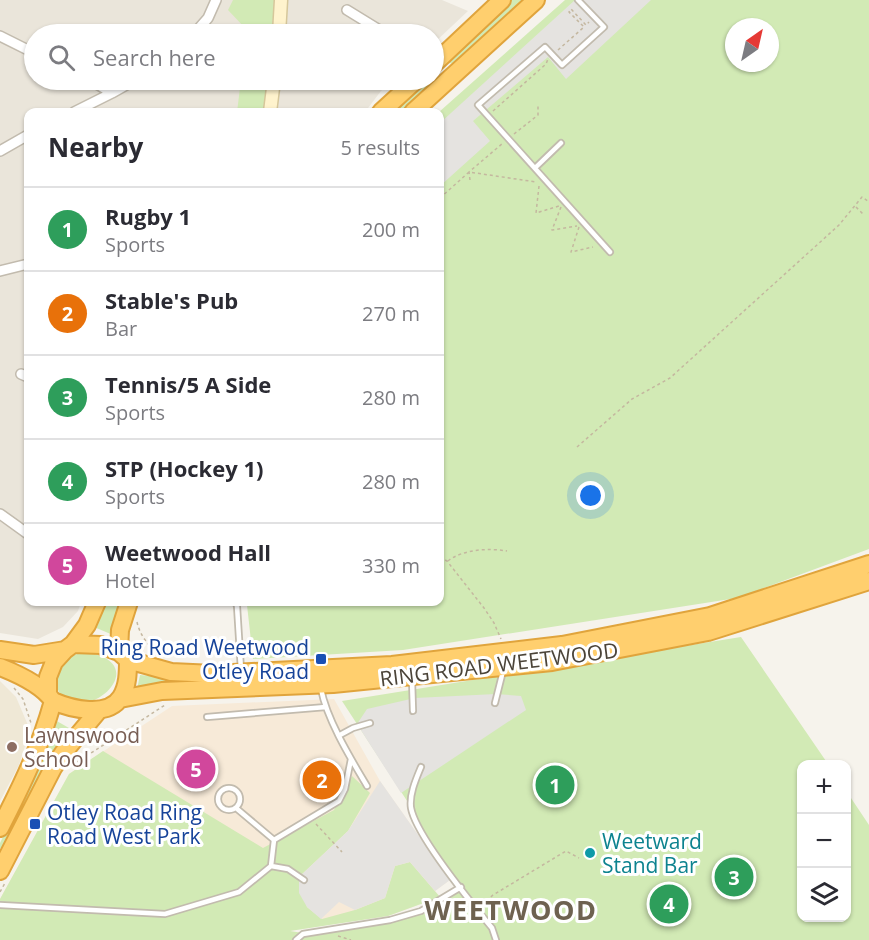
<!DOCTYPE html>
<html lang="en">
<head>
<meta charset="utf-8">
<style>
	:root { --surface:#fff; --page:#f7f7f7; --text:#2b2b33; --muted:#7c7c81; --line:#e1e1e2; --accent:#b45309 }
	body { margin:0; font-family:"Open Sans",sans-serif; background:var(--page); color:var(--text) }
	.controls { position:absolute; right:18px; bottom:18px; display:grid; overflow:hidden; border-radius:12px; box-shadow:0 2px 4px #0004 }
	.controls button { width:54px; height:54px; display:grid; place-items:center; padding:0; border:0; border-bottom:2px solid var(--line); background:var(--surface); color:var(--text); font:30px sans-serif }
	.compass { position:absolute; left:725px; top:18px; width:54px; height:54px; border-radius:50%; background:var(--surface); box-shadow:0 2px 4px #0004; rotate:34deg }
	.you { position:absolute; left:591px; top:496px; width:21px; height:21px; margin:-15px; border:4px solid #fff; border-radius:50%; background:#1a73e8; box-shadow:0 0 0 9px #1a73e833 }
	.badge { display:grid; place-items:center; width:39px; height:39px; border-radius:50%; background:var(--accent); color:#fff; font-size:20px; font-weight:700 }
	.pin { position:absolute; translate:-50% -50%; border:3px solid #fff; box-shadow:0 2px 6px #0006 }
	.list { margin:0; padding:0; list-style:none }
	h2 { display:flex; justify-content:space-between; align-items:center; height:78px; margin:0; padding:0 24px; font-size:26px }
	h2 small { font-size:20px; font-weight:400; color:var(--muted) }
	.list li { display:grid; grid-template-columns:39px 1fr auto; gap:18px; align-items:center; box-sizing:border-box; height:84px; padding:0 24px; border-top:2px solid var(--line) }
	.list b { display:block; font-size:22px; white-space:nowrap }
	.list p { margin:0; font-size:20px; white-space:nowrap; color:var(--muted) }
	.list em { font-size:20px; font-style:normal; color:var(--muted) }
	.icon { flex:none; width:33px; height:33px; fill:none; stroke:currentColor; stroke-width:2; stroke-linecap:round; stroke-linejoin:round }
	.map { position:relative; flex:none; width:869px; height:940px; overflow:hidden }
	.search { position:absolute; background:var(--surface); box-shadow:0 2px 4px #0004; left:24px; top:24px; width:420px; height:66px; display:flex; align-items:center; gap:15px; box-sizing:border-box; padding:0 21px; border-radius:33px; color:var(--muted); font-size:22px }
	.panel { position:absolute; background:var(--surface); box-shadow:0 2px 4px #0004; left:24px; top:108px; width:420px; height:498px; border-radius:12px }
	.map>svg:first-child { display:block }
	.residential { fill:#eae5da }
	.commercial { fill:#f7ead8 }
	.education { fill:#efe8d6 }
	.green { fill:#d2eab5; fill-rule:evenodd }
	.parking { fill:#e5e3e0 }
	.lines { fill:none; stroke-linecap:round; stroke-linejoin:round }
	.lane-casing { stroke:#c2bbae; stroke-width:8 }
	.street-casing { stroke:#c2bbae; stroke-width:12 }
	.secondary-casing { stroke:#d6c79b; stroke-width:15 }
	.highway-casing { stroke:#e0a43c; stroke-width:20 }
	.path { stroke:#c4b79f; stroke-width:1.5; stroke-dasharray:3 3; stroke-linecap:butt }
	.lane { stroke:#fff; stroke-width:4.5 }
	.street { stroke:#fff; stroke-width:9 }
	.secondary { stroke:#fff3cd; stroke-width:12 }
	.highway { stroke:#ffcf6e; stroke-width:16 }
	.transit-dot { fill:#1a4fb4; stroke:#fff; stroke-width:2 }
	.education-dot { fill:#8d6e63; stroke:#fff; stroke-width:2 }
	.culture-dot { fill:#0f9aa8; stroke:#fff; stroke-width:2 }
	.labels { text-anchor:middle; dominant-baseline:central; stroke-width:6; stroke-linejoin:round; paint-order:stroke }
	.transit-label { font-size:21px; fill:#164399; stroke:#fff; text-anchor:end }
	.street-label { font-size:21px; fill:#4b4439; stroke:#fff }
	.education-label { font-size:21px; fill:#785e54; stroke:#fff; text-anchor:start }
	.culture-label { font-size:21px; fill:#0d838f; stroke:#fff; text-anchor:start }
	.district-label { font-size:27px; font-weight:bold; letter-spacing:1.5px; fill:#6e6250; stroke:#fff }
</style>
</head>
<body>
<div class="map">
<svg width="869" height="940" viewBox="0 0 869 940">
	<rect width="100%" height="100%" fill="#f6f3ec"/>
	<path class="residential" d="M0 0H442L468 11 434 43V34H34V80H394L381 91 365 112H28V602H81L78 611 63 627 38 639 0 633Z"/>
	<path class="commercial" d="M334 699 380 781 450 880 435 891 440 897 388 916 287 930 0 899 69 774 172 706Z"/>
	<path class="education" d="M0 681 16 697 30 730 19 765 0 801Z"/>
	<path class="green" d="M233 0H274L272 34H245V28L228 10Z
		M512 0H529L457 64 448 63 446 61 452 53Z
		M565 0H869V549L737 598 403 650 253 659 247 605 245 602H440L439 112ZM734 27H770V63H734Z
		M434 73 436 81 406 112H388L423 80H434Z
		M241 80H268L263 112H237Z
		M104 602H124L113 635 94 627Z
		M741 637 828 764H802V918H846L847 792 869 825V940H0V899L69 774 103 751 263 848 334 810 352 776 370 793 348 831 299 877 307 907 322 919 355 910 385 898 395 866 410 862 440 897 388 916 290 931 303 933 390 920 421 911 460 887 420 830 411 807 342 701Z
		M84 652C156 662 89 724 62 696 52 686 56 667 67 659 72 655 78 654 84 652Z
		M140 675 180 679V685L137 689Z
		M55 720 69 728 64 731 5 851 0 848V843L48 746Z"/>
	<path class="parking" d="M575 0H651L566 79 548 57 473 121 490 141 440 186V123Z
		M496 694 521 696 526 710 401 793 357 724 367 709 415 698Z
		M380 781 450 880 435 891 410 862 395 866 385 898 355 910 339 902 321 919 307 907 299 893V877L348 831Z"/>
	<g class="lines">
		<defs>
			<path id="lane" d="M578 0 604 27 562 65 545 47 478 105 610 252
				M535 168 561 143
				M235 602 237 606 241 670
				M412 680 413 711
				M321 689C327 720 351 759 367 786
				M495 703 503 671
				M207 717 326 707
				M340 735 353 728 370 723
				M421 767C416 779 409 795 411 808 416 835 473 905 492 928L496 940
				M218 799a11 11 0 1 1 22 0a11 11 0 1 1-22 0Z
				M236 808 274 840
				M271 866 288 869 304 880
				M0 905 165 914 239 892 271 866 274 840 339 801 345 789 351 759
				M296 940 303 934 390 920 421 911 461 887"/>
			<path id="street" d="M347 10 386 34
				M194 34 208 18 216 0
				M0 36 34 53
				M90 80 112 93
				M74 112 112 93 135 80
				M0 151 28 135
				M0 271 28 264
				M21 374 28 377
				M0 514 28 534"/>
			<path id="secondary" d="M279 34 281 0
				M270 112 274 80"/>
			<path id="highway" d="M434 64 502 0
				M381 112 416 80
				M413 112 536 0
				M73 644 87 625 97 602
				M0 650 34 655 65 650
				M119 652 120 630 129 602
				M0 667C18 674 42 685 53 701
				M48 694V677L54 662 65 650 73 644 100 645 119 652 128 660 171 672 214 674 392 665 562 645 710 616 869 564
				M120 699 162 691 333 684 552 662 708 632 869 581
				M53 701C71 709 108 718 121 697 128 686 128 672 128 660
				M0 828C22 785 40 748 53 701
				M0 871 53 768 63 753 99 710"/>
		</defs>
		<use href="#lane" class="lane-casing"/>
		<use href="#street" class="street-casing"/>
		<use href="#secondary" class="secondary-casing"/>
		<use href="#highway" class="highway-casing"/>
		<path class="path" d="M558 50 584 27 569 12 571 9 586 25 589 22
			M493 111 546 64 548 59
			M514 134 538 115V105
			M470 180 469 172 503 143
			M539 186 536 213 559 206
			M440 198 469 172 536 182
			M561 207 552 230 577 226
			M856 207 863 214
			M579 227 571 252 593 247
			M577 447 632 399 670 378 839 225 862 197 869 202
			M440 557 447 561 484 608 494 623 501 639
			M448 561C463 549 489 548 507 551
			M137 622C140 636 149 646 159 655
			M14 688 23 699 31 723
			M71 766 165 705
			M316 824 342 852
			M0 892 5 883
			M482 905 493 895 566 851 579 858
			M338 936 351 940"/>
		<use href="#lane" class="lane"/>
		<use href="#street" class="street"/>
		<use href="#secondary" class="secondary"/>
		<use href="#highway" class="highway"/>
	</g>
	<g class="transit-dot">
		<rect x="315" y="653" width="12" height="12" rx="3"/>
		<rect x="29" y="818" width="12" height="12" rx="3"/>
	</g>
	<circle class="education-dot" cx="12" cy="747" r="6"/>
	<circle class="culture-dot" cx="590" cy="853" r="6"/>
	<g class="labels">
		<g class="transit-label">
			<text x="309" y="647">Ring Road Weetwood<tspan x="309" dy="24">Otley Road</tspan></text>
			<text x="47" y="812" text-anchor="start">Otley Road Ring<tspan x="47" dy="24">Road West Park</tspan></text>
		</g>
		<g class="street-label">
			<text transform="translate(499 664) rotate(-7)">RING ROAD WEETWOOD</text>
		</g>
		<g class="education-label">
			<text x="24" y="735">Lawnswood<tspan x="24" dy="24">School</tspan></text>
		</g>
		<g class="culture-label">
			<text x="602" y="841">Weetward<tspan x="602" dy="24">Stand Bar</tspan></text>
		</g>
		<g class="district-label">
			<text x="511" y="909">WEETWOOD</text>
		</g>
	</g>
</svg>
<div class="controls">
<button>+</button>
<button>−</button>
<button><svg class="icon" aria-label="layers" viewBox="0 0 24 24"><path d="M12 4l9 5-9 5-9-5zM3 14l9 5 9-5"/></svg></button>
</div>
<svg class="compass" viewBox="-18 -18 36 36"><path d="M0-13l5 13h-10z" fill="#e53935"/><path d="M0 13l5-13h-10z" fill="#7c7c81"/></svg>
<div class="you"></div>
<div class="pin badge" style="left:555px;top:785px;background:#2e9e5b">1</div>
<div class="pin badge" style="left:322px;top:780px;background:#e8710a">2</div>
<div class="pin badge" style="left:734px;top:877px;background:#2e9e5b">3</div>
<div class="pin badge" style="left:669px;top:904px;background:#2e9e5b">4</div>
<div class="pin badge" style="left:196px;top:769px;background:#d1479c">5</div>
<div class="search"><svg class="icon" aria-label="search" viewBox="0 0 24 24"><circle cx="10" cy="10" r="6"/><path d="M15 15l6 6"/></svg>Search here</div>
<section class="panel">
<h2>Nearby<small>5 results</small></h2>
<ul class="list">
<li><span class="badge" style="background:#2e9e5b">1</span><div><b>Rugby 1</b><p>Sports</p></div><em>200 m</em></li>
<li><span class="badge" style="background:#e8710a">2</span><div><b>Stable's Pub</b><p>Bar</p></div><em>270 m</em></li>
<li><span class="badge" style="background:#2e9e5b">3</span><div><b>Tennis/5 A Side</b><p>Sports</p></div><em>280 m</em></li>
<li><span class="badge" style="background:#2e9e5b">4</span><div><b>STP (Hockey 1)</b><p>Sports</p></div><em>280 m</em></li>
<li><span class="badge" style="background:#d1479c">5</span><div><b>Weetwood Hall</b><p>Hotel</p></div><em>330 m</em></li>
</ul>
</section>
</div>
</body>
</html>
